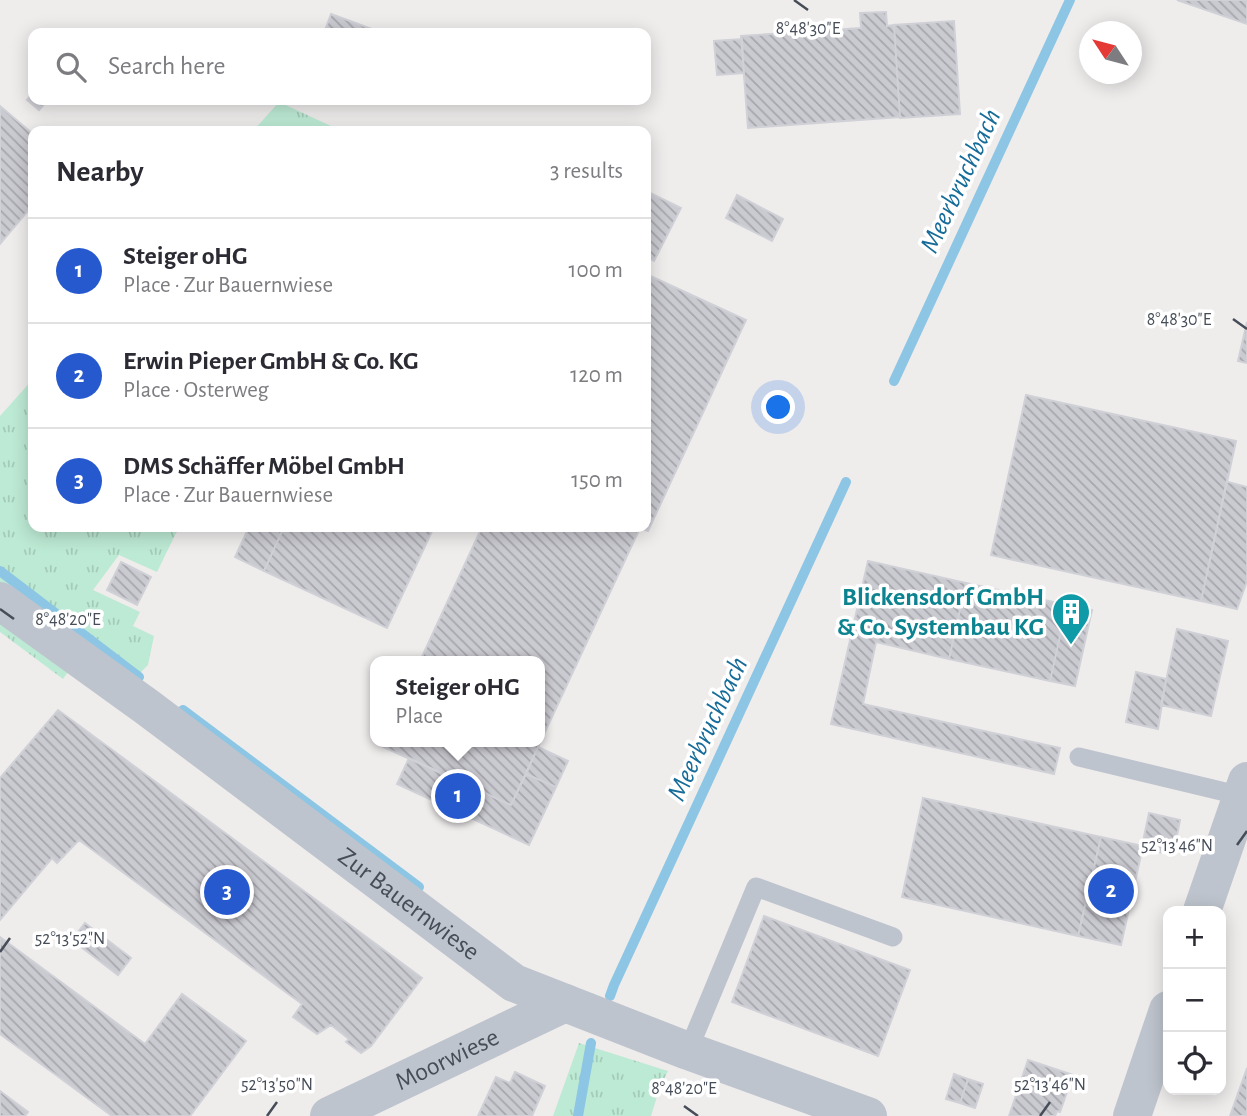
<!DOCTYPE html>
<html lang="en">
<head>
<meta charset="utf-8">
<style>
	:root { --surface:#fff; --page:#f7f7f7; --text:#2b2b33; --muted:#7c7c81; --line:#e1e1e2; --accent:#2759ce }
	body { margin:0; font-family:"Alegreya Sans",sans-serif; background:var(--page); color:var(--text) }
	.controls { position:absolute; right:21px; bottom:21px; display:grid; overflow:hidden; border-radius:14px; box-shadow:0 4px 18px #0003 }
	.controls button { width:63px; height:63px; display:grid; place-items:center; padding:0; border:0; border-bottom:2px solid var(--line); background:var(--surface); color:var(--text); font:35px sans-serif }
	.compass { position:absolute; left:1079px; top:21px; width:63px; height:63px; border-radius:50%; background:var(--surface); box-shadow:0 4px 18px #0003; rotate:306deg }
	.you { position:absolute; left:779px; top:408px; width:24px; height:24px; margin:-18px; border:5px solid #fff; border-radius:50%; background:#1a73e8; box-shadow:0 0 0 10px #1a73e833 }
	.badge { display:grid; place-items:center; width:46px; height:46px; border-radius:50%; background:var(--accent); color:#fff; font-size:23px; font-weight:700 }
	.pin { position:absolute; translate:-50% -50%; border:4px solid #fff; box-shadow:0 2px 7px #0006 }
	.popup { position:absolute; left:370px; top:656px; width:175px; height:91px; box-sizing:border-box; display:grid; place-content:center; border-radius:14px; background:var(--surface); filter:drop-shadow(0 2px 5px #0005); font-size:23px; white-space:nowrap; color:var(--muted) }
	.popup b { font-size:26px; color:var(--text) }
	.popup::after { content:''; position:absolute; left:50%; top:100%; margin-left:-14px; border:14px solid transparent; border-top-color:var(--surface) }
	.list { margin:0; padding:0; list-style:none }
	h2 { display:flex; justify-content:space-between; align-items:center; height:91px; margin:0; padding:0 28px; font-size:30px }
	h2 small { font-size:23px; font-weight:400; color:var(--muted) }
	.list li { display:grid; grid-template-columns:46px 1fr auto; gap:21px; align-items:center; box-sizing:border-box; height:105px; padding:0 28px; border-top:2px solid var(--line) }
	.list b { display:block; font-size:26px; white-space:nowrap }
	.list p { margin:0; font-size:23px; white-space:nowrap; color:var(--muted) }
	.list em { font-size:23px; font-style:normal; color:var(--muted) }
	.icon { flex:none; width:38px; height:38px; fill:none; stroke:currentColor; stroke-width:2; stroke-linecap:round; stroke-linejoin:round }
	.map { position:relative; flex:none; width:1247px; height:1116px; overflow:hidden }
	.search { position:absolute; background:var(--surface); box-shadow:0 4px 18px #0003; left:28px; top:28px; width:623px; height:77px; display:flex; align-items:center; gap:18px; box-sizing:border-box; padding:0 24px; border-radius:14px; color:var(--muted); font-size:26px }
	.panel { position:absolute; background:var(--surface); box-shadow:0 4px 18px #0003; left:28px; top:126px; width:623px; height:406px; border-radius:14px }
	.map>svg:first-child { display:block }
	.grass { fill:url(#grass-tufts) }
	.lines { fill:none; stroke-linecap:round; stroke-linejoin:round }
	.stream { stroke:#8dc6e4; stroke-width:10 }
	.building { fill:url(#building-back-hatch); stroke:#d0d1d7; stroke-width:2 }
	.service { stroke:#bec4cd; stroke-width:19 }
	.minor { stroke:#bec4cd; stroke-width:38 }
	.ticks { fill:none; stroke:#464d58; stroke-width:2.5 }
	.labels { text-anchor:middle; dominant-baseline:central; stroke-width:7; stroke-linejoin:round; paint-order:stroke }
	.culture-label { font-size:26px; font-weight:bold; fill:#0d838f; stroke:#fff; text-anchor:end }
	.street-label { font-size:26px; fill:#464d58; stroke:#fff }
	.water-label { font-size:28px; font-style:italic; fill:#176c99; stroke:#fff }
	.ticks-label { font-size:18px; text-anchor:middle; fill:#464d58; stroke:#fff; stroke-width:7; stroke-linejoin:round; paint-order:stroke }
</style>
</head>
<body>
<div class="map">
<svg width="1247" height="1116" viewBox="0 0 1247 1116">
	<defs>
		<pattern id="grass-tufts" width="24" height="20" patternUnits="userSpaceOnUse" patternTransform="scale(1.75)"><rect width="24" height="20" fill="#bdead4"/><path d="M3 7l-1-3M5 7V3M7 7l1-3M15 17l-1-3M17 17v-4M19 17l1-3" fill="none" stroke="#a4cab8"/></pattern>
		<pattern id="building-back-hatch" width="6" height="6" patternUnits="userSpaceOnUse" patternTransform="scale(1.75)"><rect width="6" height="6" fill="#cacad1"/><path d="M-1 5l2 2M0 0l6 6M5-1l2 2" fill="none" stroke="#a6a6ac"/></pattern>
	</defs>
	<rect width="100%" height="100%" fill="#efecec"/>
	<path class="grass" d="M279 102 331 126 329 131H253Z
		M33 379V527H179L157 572 119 555 93 590 140 612 133 626 154 636 148 665 133 680 83 651 63 679 0 632V416Z
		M579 1043 668 1071 660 1087 651 1116H553Z"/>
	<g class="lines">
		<path class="stream" d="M894 381 1070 0
			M0 571 139 677
			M183 710 419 887
			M610 996 614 985 846 482
			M578 1116 591 1043"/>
	</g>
	<path class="building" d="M1177 0H1247V24Z
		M886 12 887 26 894 25 900 117 748 128 741 36 861 28 860 13Z
		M331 14 372 29 370 33H324Z
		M954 21 960 114 900 118 894 25Z
		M742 39 744 73 717 75 714 41Z
		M33 93V100H48L39 110 27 100Z
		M0 106 33 134V205L0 244Z
		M646 191 681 208 654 261 646 257Z
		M737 195 783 219 772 241 726 218Z
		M646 274 746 320 648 531 638 527H646Z
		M1247 322V363L1238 361Z
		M1026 395 1236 441 1201 601 991 555Z
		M1227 480 1228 482 1247 487V581L1237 609 1201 601Z
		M249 527H284L264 571 235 557Z
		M284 527H434L387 628 264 571Z
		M482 527 640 528 511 805 381 746 383 742H540V661H420Z
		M868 561 966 583 949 659 876 642 863 704 1060 748 1054 774 831 724Z
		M121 562 151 577 137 605 107 590Z
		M966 583 1067 605 1050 681 949 659Z
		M1067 605 1092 610 1075 686 1050 681Z
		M1177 629 1228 641 1211 716 1161 705Z
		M1136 672 1166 679 1158 729 1126 722Z
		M58 710 422 978 371 1046 361 1053 346 1042 349 1039 331 1025 317 1034 293 1017 302 1004 79 840 57 863 52 858 0 920V778Z
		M538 747 568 761 556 787 526 774Z
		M409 758 511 805 526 774 556 787 529 845 397 784Z
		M923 798 1101 837 1078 936 902 897Z
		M1149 813 1180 820 1173 855 1144 849 1142 846Z
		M1101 837 1143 846 1121 945 1078 936Z
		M764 916 910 970 878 1056 732 1002Z
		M85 923 131 958 118 975 72 940Z
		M0 937 145 1044 182 994 246 1041 190 1116H112L0 1034Z
		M1028 1060 1073 1075 1060 1112 1057 1111 1055 1116H1009Z
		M1247 1068V1116H1230Z
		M515 1072 545 1086 532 1116H478L496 1077 510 1083Z
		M954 1074 968 1079 960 1103 946 1099Z
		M968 1079 983 1084 975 1108 960 1103Z
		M0 1091 28 1112 25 1116H0Z"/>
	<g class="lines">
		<path class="service" d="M1079 757 1242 796
			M688 1051 756 887 893 937"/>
		<g class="minor">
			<path id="s1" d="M0 601 147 707 514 983 688 1051 868 1116"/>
			<path d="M1202 911 1247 781"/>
			<path id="s2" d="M329 1116 565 1003"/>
			<path d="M1132 1116 1168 1010"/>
		</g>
	</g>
	<path class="ticks" d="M794 0 808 10M1233 319 1247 329M0 609 14 619M1237 845 1247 831M0 952 10 938M684 1106 698 1116M267 1116 277 1102M1040 1116 1050 1102"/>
	<defs>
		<symbol id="building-pin" viewBox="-11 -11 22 30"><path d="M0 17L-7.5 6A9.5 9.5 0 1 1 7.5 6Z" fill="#0f9aa8" stroke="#fff"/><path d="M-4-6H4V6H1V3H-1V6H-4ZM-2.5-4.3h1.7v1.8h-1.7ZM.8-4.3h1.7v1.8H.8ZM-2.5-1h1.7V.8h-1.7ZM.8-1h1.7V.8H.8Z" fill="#fff"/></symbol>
	</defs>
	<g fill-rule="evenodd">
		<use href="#building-pin" x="1049" y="590" width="44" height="60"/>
	</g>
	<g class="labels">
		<g class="culture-label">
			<text x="1044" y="597">Blickensdorf GmbH<tspan x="1044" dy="30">&amp; Co. Systembau KG</tspan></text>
		</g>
		<g class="street-label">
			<text stroke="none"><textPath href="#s1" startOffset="509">Zur Bauernwiese</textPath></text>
			<text stroke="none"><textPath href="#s2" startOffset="131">Moorwiese</textPath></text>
		</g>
		<g class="water-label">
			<text transform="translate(961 181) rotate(-65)">Meerbruchbach</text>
			<text transform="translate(708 729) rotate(-65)">Meerbruchbach</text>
		</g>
	</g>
	<g class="ticks-label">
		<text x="808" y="34">8°48'30"E</text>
		<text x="1179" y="325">8°48'30"E</text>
		<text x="68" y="625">8°48'20"E</text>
		<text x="1177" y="851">52°13'46"N</text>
		<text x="70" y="944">52°13'52"N</text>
		<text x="277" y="1090">52°13'50"N</text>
		<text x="1050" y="1090">52°13'46"N</text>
		<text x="684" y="1094">8°48'20"E</text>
	</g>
</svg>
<div class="controls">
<button>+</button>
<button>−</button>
<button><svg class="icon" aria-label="locate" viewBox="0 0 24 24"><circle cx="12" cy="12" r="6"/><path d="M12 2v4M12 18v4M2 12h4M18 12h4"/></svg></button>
</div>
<svg class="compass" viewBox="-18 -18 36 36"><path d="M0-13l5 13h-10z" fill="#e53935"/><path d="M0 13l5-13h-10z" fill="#7c7c81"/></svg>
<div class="you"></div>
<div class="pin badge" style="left:458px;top:796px">1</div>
<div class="popup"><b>Steiger oHG</b>Place</div>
<div class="pin badge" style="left:1111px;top:891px">2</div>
<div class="pin badge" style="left:227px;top:892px">3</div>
<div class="search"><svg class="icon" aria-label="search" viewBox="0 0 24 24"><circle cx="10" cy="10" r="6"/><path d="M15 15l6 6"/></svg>Search here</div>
<section class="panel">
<h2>Nearby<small>3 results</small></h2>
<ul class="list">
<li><span class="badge">1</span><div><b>Steiger oHG</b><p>Place · Zur Bauernwiese</p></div><em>100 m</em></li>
<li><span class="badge">2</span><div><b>Erwin Pieper GmbH &amp; Co. KG</b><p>Place · Osterweg</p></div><em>120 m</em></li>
<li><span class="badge">3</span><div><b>DMS Schäffer Möbel GmbH</b><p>Place · Zur Bauernwiese</p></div><em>150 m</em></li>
</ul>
</section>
</div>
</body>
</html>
